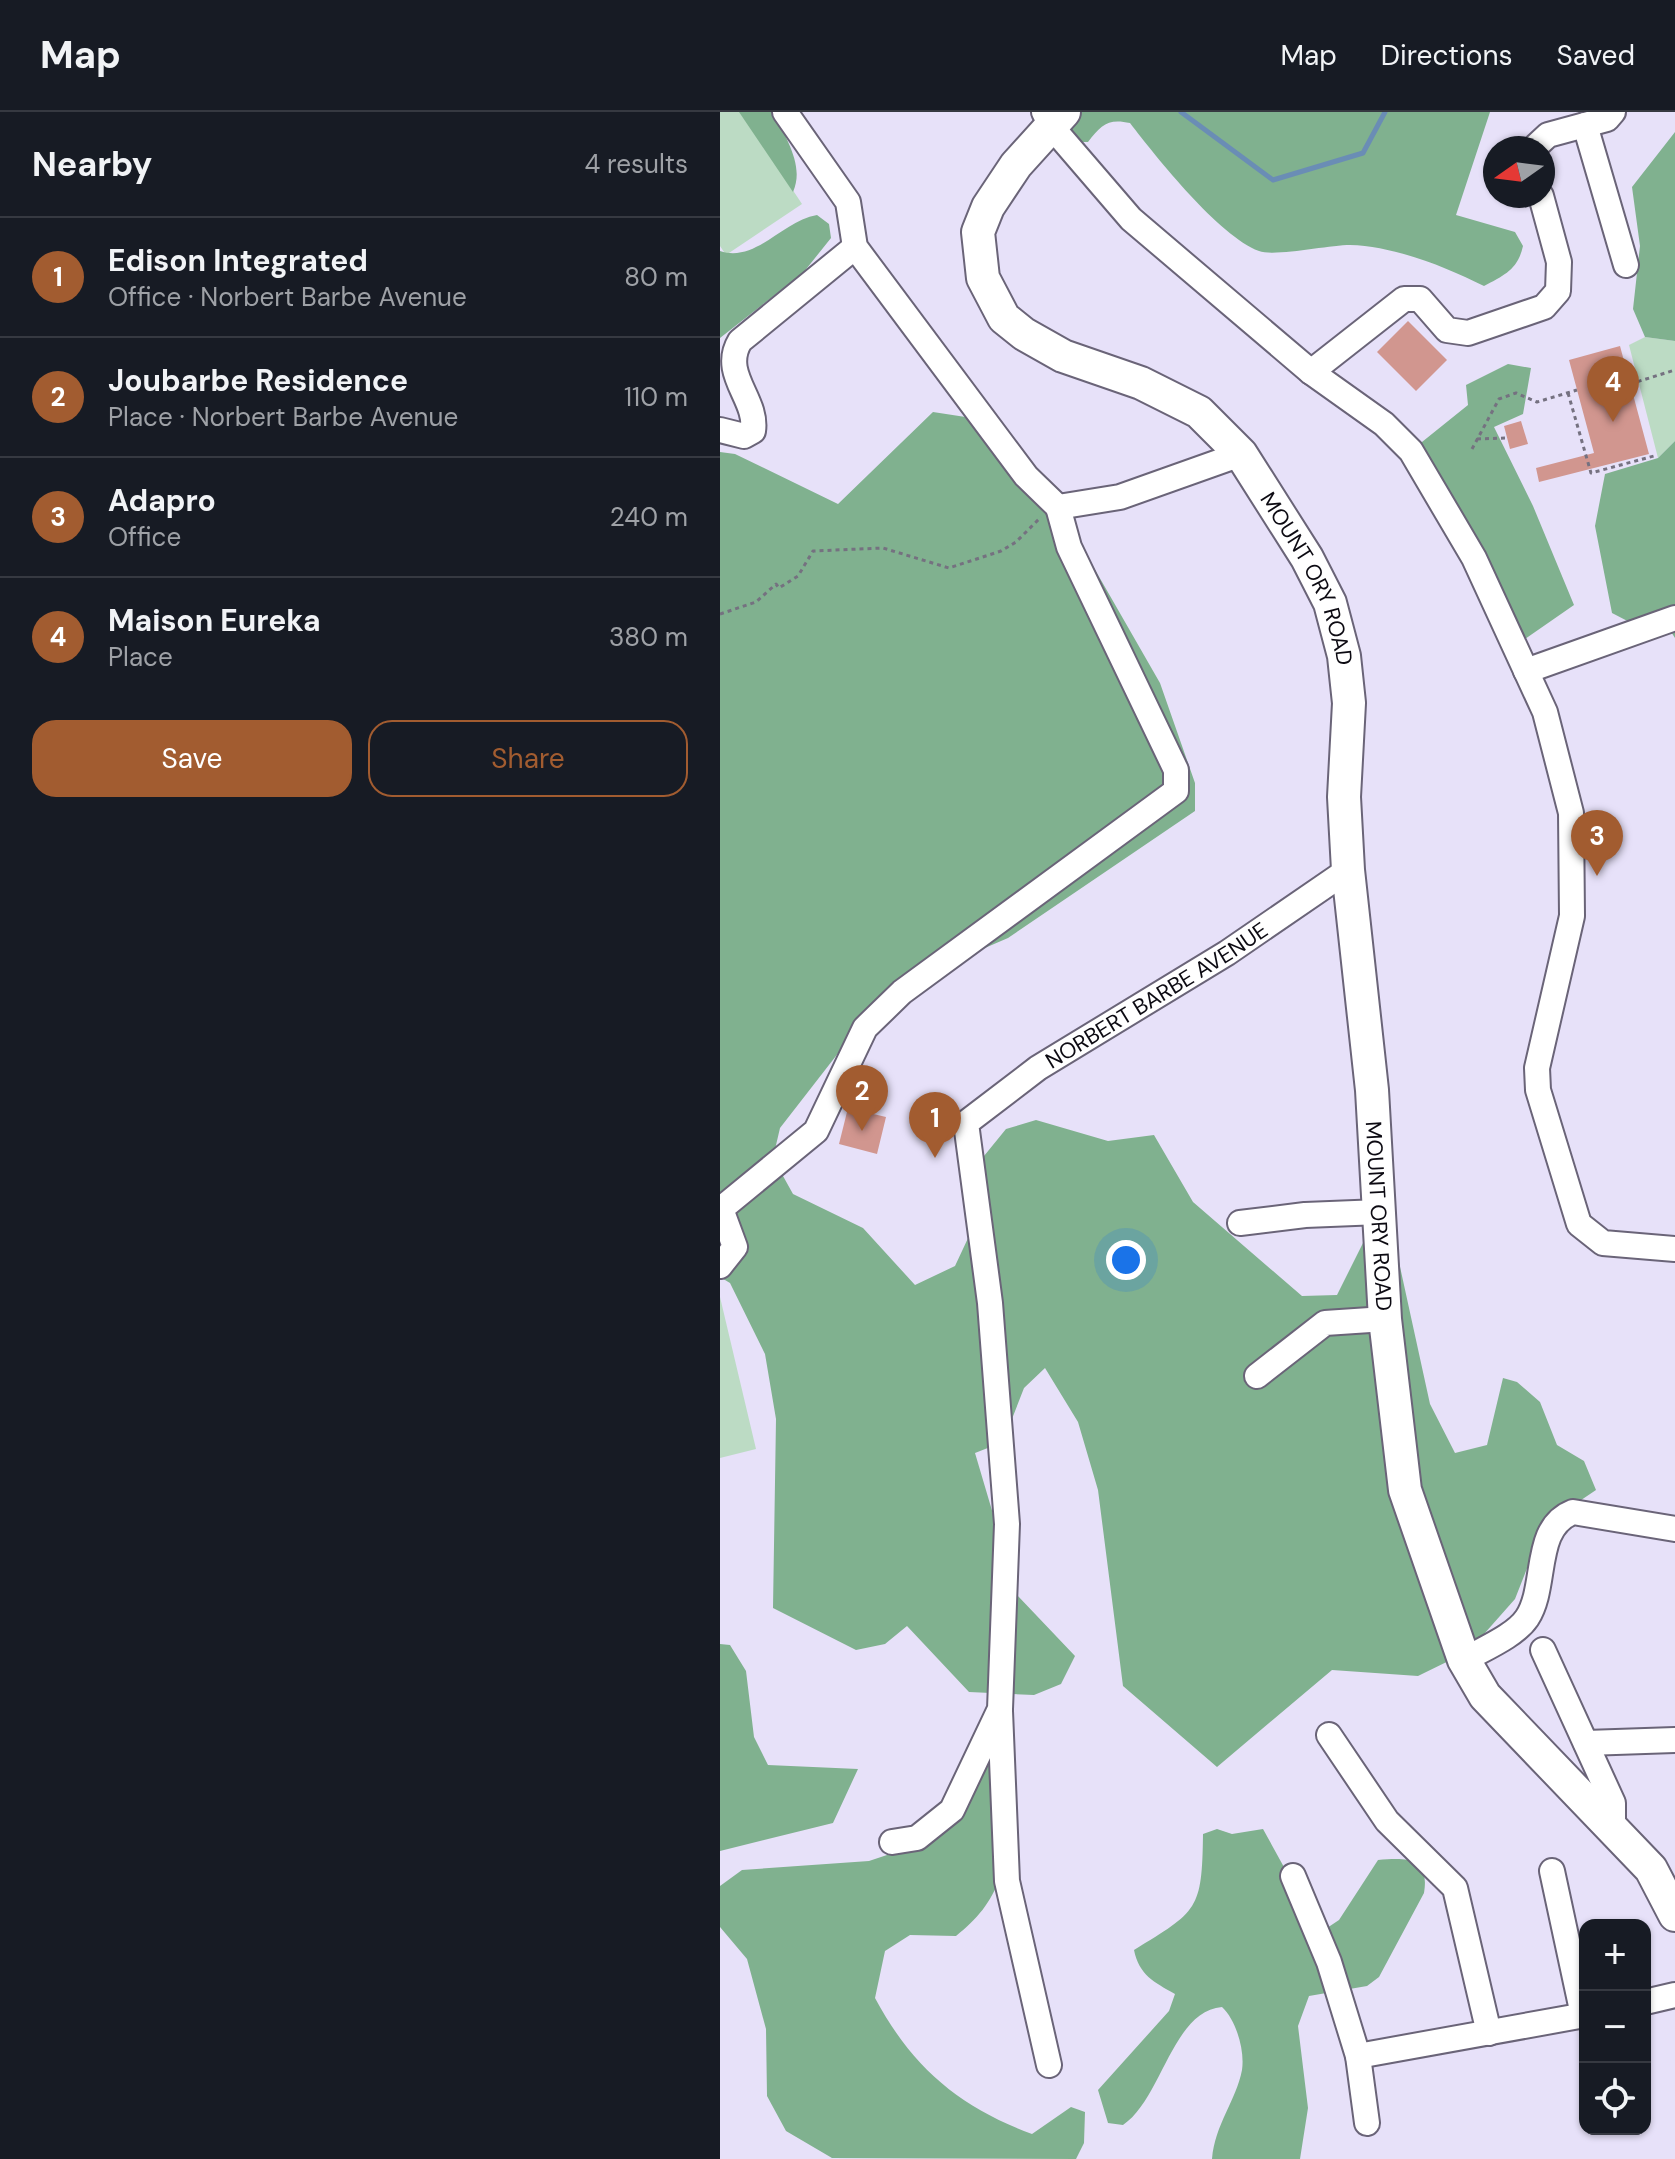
<!DOCTYPE html>
<html lang="en">
<head>
<meta charset="utf-8">
<style>
	:root { --surface:#171b24; --page:#20242c; --text:#f1f3f6; --muted:#9ea1a6; --line:#363941; --accent:#a25c30 }
	body { margin:0; font-family:"DM Sans",sans-serif; background:var(--page); color:var(--text) }
	.controls { position:absolute; right:24px; bottom:24px; display:grid; overflow:hidden; border-radius:16px; box-shadow:0 2px 6px #0004 }
	.controls button { width:72px; height:72px; display:grid; place-items:center; padding:0; border:0; border-bottom:2px solid var(--line); background:var(--surface); color:var(--text); font:40px sans-serif }
	.compass { position:absolute; left:763px; top:24px; width:72px; height:72px; border-radius:50%; background:var(--surface); box-shadow:0 2px 6px #0004; rotate:256deg }
	.you { position:absolute; left:406px; top:1148px; width:28px; height:28px; margin:-20px; border:6px solid #fff; border-radius:50%; background:#1a73e8; box-shadow:0 0 0 12px #1a73e833 }
	.badge { display:grid; place-items:center; width:52px; height:52px; border-radius:50%; background:var(--accent); color:#fff; font-size:26px; font-weight:700 }
	.pin { position:absolute; translate:-50% -66px; filter:drop-shadow(0 2px 4px #0008) }
	.pin::after { content:''; position:absolute; top:42px; width:28px; height:24px; background:inherit; clip-path:polygon(0 0,100% 0,50% 100%) }
	.list { margin:0; padding:0; list-style:none }
	h2 { display:flex; justify-content:space-between; align-items:center; height:104px; margin:0; padding:0 32px; font-size:34px }
	h2 small { font-size:26px; font-weight:400; color:var(--muted) }
	.list li { display:grid; grid-template-columns:52px 1fr auto; gap:24px; align-items:center; box-sizing:border-box; height:120px; padding:0 32px; border-top:2px solid var(--line) }
	.list b { display:block; font-size:30px; white-space:nowrap }
	.list p { margin:0; font-size:26px; white-space:nowrap; color:var(--muted) }
	.list em { font-size:26px; font-style:normal; color:var(--muted) }
	.actions { display:flex; gap:16px; padding:24px 32px }
	.actions a { flex:1; padding:18px 0; border:2px solid var(--accent); border-radius:24px; text-align:center; font-size:28px; color:var(--accent) }
	.actions .main { background:var(--accent); color:#fff }
	.icon { flex:none; width:44px; height:44px; fill:none; stroke:currentColor; stroke-width:2; stroke-linecap:round; stroke-linejoin:round }
	.map { position:relative; flex:none; width:955px; height:2047px; overflow:hidden }
	header { display:flex; align-items:center; gap:48px; box-sizing:border-box; height:112px; padding:0 40px; background:var(--surface); border-bottom:2px solid var(--line) }
	header strong { font-size:38px }
	nav { display:flex; gap:44px; margin-inline-start:auto; font-size:28px }
	main { display:flex }
	aside { flex:1; background:var(--surface) }
	.map>svg:first-child { display:block }
	.green { fill:#bcdbc4 }
	.forest { fill:#80b18f }
	.lines { fill:none; stroke-linecap:round; stroke-linejoin:round }
	.stream { stroke:#6a8db5; stroke-width:5 }
	.building { fill:#d1968f }
	.minor-casing { stroke:#6a6478; stroke-width:28 }
	.major-casing { stroke:#6a6478; stroke-width:36 }
	.path { stroke:#757180; stroke-width:3; stroke-dasharray:4 4; stroke-linecap:butt }
	.minor { stroke:#fff; stroke-width:24 }
	.major { stroke:#fff; stroke-width:32 }
	.labels { text-anchor:middle; dominant-baseline:central; stroke-width:8; stroke-linejoin:round; paint-order:stroke }
	.street-label { font-size:22px; fill:#0c0a12; stroke:#fff }
</style>
</head>
<body>
<header>
<strong>Map</strong>
<nav><a>Map</a><a>Directions</a><a>Saved</a></nav>
</header>
<main>
<aside>
<h2>Nearby<small>4 results</small></h2>
<ul class="list">
<li><span class="badge">1</span><div><b>Edison Integrated</b><p>Office · Norbert Barbe Avenue</p></div><em>80 m</em></li>
<li><span class="badge">2</span><div><b>Joubarbe Residence</b><p>Place · Norbert Barbe Avenue</p></div><em>110 m</em></li>
<li><span class="badge">3</span><div><b>Adapro</b><p>Office</p></div><em>240 m</em></li>
<li><span class="badge">4</span><div><b>Maison Eureka</b><p>Place</p></div><em>380 m</em></li>
</ul>
<div class="actions"><a class="main">Save</a><a>Share</a></div>
</aside>
<div class="map">
<svg width="955" height="2047" viewBox="0 0 955 2047">
	<rect width="100%" height="100%" fill="#e7e1f9"/>
	<path class="green" d="M0 0H21L82 92 6 143 0 134Z
		M925 225 955 229V329L938 346 909 233Z
		M0 1185 36 1337 0 1346Z"/>
	<path class="forest" d="M19 0H54C65 26 85 53 73 80Z
		M358 0H770L736 103 795 120 803 134C798 157 785 163 764 174 726 155 674 134 630 133 609 133 554 145 539 139 499 124 437 46 410 11 388 6 381 13 368 30H353L350 16Z
		M955 20V229L925 225 913 197 920 134 912 75Z
		M97 103 109 112 111 126 83 161 0 226V139C36 151 62 109 97 103Z
		M788 252 811 256 803 302 774 315 813 394 854 493 805 527 753 429 697 334 748 293 746 273Z
		M213 300 265 308 323 367 440 571 475 671V699L288 826 179 873 147 904 60 1016 53 1046 73 1082 143 1116 195 1173 235 1154 264 1092V1044L286 1017 316 1008 388 1029 434 1023 473 1090 582 1184 617 1183 655 1107 670 1109 710 1292 735 1341 767 1333 783 1266 797 1270 820 1290 837 1333 864 1349 876 1378 824 1413 795 1487 749 1539 698 1564 612 1558 497 1655 403 1574 378 1378 358 1310 325 1256 304 1276 283 1330 255 1341 297 1483 355 1544 341 1572 314 1583 249 1580 187 1514 165 1532 136 1538 53 1496 56 1307 45 1242 10 1171 0 1165V340L15 342 118 392Z
		M955 329V526L946 512 919 515 892 501 875 414 885 362 938 346Z
		M0 1532 10 1533 26 1559 34 1625 48 1653 138 1657 113 1711 0 1739Z
		M265 1647 278 1656 280 1765C271 1791 257 1807 236 1824L190 1823 165 1839 155 1886C192 1955 239 1995 312 2022L351 1995 365 2000 364 2031 356 2047 112 2046 66 2019 47 1984 46 1917 27 1847 0 1815V1774L22 1758 149 1749 197 1733Z
		M497 1717 512 1722 543 1717 565 1757 607 1816 619 1808 658 1748C686 1746 710 1744 704 1781L659 1865 647 1874 589 1884 578 1914 588 1996 580 2047H492C495 2012 516 1989 522 1958 525 1938 516 1908 502 1895 452 1899 442 1987 403 2013L388 2011 378 1978 449 1899 455 1882C434 1870 419 1863 414 1838 478 1799 482 1798 483 1722Z"/>
	<g class="lines">
		<path class="stream" d="M461 0 553 68 643 41 665 0"/>
	</g>
	<path class="building" d="M688 209 727 248 696 279 657 240Z
		M900 234 929 342 819 370 816 356 874 341 849 248Z
		M801 309 808 332 790 337 784 314Z
		M128 996 166 1005 157 1042 119 1032Z"/>
	<g class="lines">
		<defs>
			<g id="minor">
				<path d="M65 0 128 90 135 135 306 364 338 395 400 385 521 342"/>
				<path d="M324 0 331 14 411 107 591 260 664 312 691 339 754 446 825 600 851 701 852 804 817 956 818 978 859 1112 883 1131 955 1137"/>
				<path d="M865 13 906 153"/>
				<path d="M814 36 828 23 887 7 893 0"/>
				<path d="M591 260 684 187H700L727 218 748 221 824 195 838 179 839 150 821 84"/>
				<path d="M0 318 24 324 33 319C38 287 0 262 20 229L135 135"/>
				<path d="M806 559 955 506"/>
				<path d="M520 1111 585 1103 660 1100"/>
				<path d="M0 1154 15 1135 1 1097 96 1019 145 916 182 880 456 679V658L349 435 338 395"/>
				<path d="M537 1264 605 1211 665 1207"/>
				<path d="M823 1538 893 1691V1714"/>
				<path d="M744 1548C763 1537 795 1524 807 1506 828 1474 812 1416 853 1400L955 1417"/>
				<path d="M280 1599 287 1769 329 1953"/>
				<path d="M609 1623 667 1709 735 1776 769 1921"/>
				<path d="M866 1631 955 1628"/>
				<path id="s1" d="M172 1730 197 1726 232 1698 280 1597 287 1412 270 1191 246 1011 318 956 507 841 628 758"/>
				<path d="M832 1759 863 1903"/>
				<path d="M573 1764 609 1850 638 1944 647 2011"/>
				<path d="M925 1890 955 1883"/>
				<path d="M638 1944 865 1903"/>
			</g>
			<g id="major">
				<path id="s2" d="M344 0 296 53 268 95 258 120 263 166 284 206 304 222 343 244 421 271 479 300 521 342 587 446 610 491 624 544 629 591 624 685 628 758 652 978 665 1207 685 1378 744 1548 765 1584 931 1757 955 1803"/>
			</g>
		</defs>
		<use href="#minor" class="minor-casing"/>
		<use href="#major" class="major-casing"/>
		<path class="path" d="M910 272 955 258
			M848 281 871 361 934 344
			M757 327 787 326
			M752 337 779 287 796 281 817 290 857 278
			M0 502 36 490 56 472 59 476 78 464 93 439 163 436 229 456 281 439 296 430 321 405"/>
		<use href="#minor" class="minor"/>
		<use href="#major" class="major"/>
	</g>
	<g class="labels">
		<g class="street-label">
			<text stroke="none"><textPath href="#s2" startOffset="660">MOUNT ORY ROAD</textPath></text>
			<text stroke="none"><textPath href="#s1" startOffset="1000">NORBERT BARBE AVENUE</textPath></text>
			<text stroke="none"><textPath href="#s2" startOffset="1308">MOUNT ORY ROAD</textPath></text>
		</g>
	</g>
</svg>
<div class="controls">
<button>+</button>
<button>−</button>
<button><svg class="icon" aria-label="locate" viewBox="0 0 24 24"><circle cx="12" cy="12" r="6"/><path d="M12 2v4M12 18v4M2 12h4M18 12h4"/></svg></button>
</div>
<svg class="compass" viewBox="-18 -18 36 36"><path d="M0-13l5 13h-10z" fill="#e53935"/><path d="M0 13l5-13h-10z" fill="#9ea1a6"/></svg>
<div class="you"></div>
<div class="pin badge" style="left:215px;top:1046px">1</div>
<div class="pin badge" style="left:142px;top:1019px">2</div>
<div class="pin badge" style="left:877px;top:764px">3</div>
<div class="pin badge" style="left:893px;top:310px">4</div>
</div>
</main>
</body>
</html>
